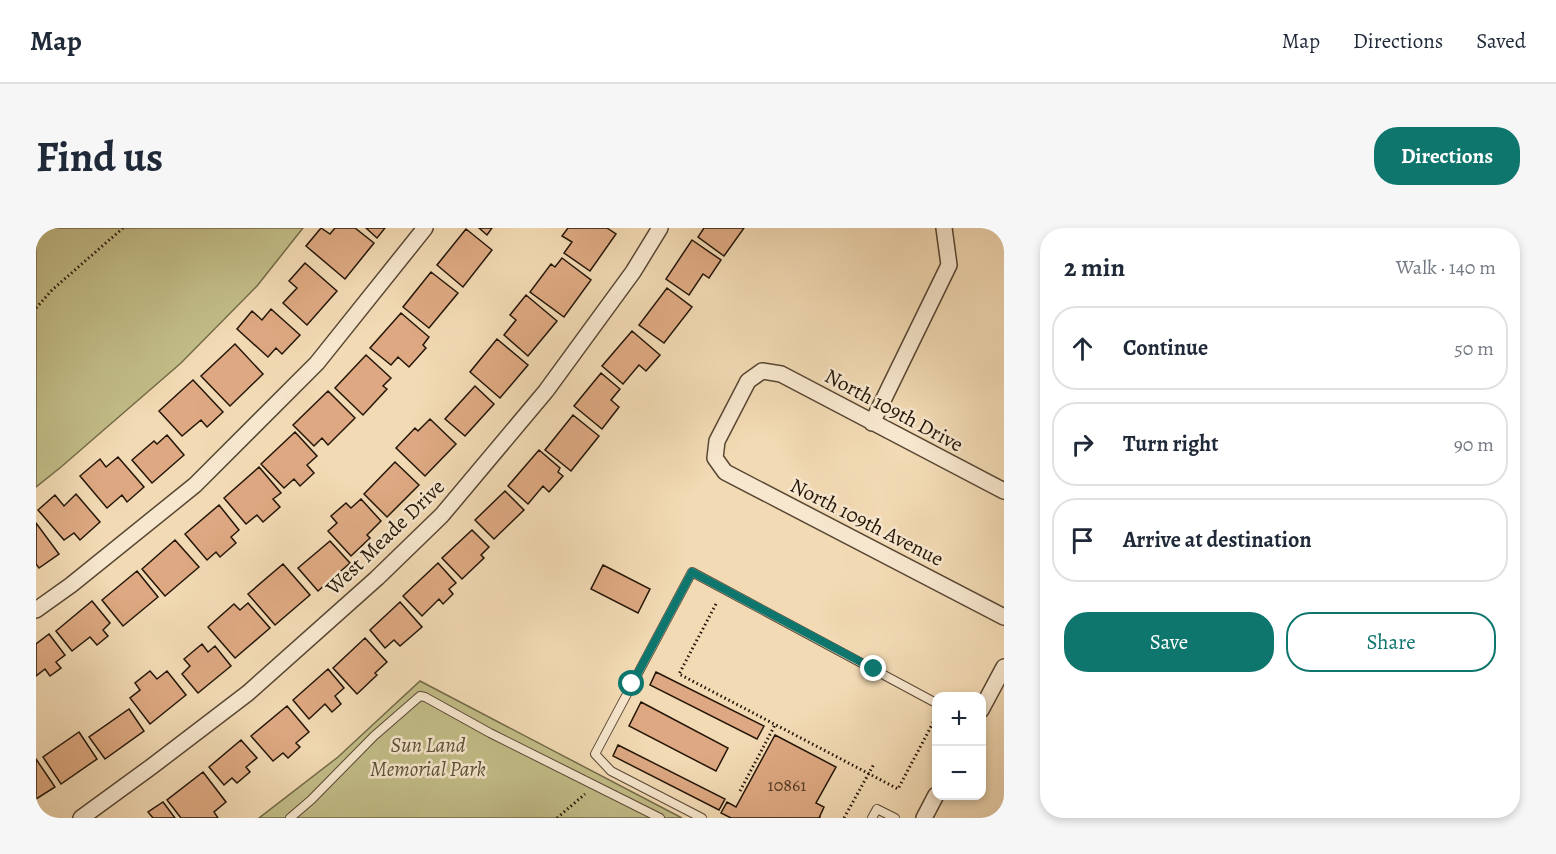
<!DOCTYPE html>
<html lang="en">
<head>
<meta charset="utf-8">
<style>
	:root { --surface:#fff; --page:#f6f6f7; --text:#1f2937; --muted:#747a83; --line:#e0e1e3; --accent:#0f766e }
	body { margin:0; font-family:Alegreya,serif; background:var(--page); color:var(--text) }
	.controls { position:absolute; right:18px; bottom:18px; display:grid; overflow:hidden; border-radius:12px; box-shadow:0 3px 9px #0003 }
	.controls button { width:54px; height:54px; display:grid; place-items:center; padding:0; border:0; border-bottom:2px solid var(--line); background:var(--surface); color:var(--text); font:30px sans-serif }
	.stop { position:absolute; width:18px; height:18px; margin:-14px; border:4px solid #0f766e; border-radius:50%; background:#fff }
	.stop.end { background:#0f766e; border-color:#fff; box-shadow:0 2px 6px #0008 }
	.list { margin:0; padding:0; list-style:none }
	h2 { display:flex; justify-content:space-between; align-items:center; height:78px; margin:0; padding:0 24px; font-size:26px }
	h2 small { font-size:20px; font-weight:400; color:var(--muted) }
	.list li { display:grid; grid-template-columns:39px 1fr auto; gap:18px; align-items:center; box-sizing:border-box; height:84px; margin:0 12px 12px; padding:0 12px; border:2px solid var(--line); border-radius:24px }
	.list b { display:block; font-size:22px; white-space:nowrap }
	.list em { font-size:20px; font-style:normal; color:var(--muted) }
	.actions { display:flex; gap:12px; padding:18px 24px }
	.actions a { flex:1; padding:14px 0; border:2px solid var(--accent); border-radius:24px; text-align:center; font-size:21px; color:var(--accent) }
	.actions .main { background:var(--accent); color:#fff }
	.icon { flex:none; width:33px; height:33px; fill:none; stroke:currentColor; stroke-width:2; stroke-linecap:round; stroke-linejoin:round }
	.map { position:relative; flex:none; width:968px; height:590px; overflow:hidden; border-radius:24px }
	header { display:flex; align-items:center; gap:36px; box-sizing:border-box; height:84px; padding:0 30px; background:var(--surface); border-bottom:2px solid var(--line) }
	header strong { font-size:28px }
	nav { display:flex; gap:33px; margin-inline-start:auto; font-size:21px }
	.intro { display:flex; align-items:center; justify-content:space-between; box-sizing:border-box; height:144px; padding:0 36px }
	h1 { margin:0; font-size:42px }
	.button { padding:15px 27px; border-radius:24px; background:var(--accent); color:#fff; font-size:21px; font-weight:700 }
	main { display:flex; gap:36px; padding:0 36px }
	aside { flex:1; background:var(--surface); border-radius:24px; box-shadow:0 3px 9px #0003 }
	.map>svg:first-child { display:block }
	.green { fill:#c2bd88; stroke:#736a48; stroke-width:1.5 }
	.building { fill:#dea982; stroke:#241608; stroke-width:1.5 }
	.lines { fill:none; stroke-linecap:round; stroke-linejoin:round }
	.service-casing { stroke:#584733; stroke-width:10 }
	.minor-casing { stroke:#584733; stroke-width:18 }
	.path { stroke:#241608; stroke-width:3; stroke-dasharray:1.5 3; stroke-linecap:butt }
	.service { stroke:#f7e7ce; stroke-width:8 }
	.minor { stroke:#f7e7ce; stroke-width:15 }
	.route { stroke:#0f766e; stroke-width:8 }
	.labels { text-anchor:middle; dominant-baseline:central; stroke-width:5; stroke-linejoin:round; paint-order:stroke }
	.number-label { font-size:18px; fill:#523b26 }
	.street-label { font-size:21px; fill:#241608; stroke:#f7e7ce }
	.park-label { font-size:21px; font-style:italic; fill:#5b5035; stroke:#f7e7ce }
</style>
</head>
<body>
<header>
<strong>Map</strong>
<nav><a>Map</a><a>Directions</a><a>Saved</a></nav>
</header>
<div class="intro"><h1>Find us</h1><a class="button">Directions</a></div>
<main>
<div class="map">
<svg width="968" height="590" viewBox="0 0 968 590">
	<rect width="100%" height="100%" fill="#f2dab4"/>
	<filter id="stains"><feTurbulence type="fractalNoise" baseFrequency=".00333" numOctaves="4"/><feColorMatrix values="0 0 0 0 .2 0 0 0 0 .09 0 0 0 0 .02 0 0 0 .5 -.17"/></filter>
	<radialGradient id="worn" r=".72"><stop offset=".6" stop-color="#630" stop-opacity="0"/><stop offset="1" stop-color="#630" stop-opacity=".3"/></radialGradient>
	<path class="green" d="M0 0H267L221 58 145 135 25 239 0 259Z
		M384 453 646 590H223L302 529Z"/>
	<path class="building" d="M285 0 294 6 299 0H319L338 15 309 51 270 18Z
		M330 0H349L341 10Z
		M443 0H456L451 7Z
		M532 0H571L580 6 554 43 528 25 536 14 526 8Z
		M668 0H708L688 28 662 9Z
		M430 1 456 22 427 59 401 37Z
		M656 12 685 32 673 50 667 46 653 67 630 51Z
		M526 30 555 52 528 89 494 64 515 36 519 39Z
		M269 35 301 63 271 97 247 75 261 60 253 53Z
		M395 44 422 65 393 100 367 79Z
		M631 60 656 79 628 115 603 97Z
		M490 67 521 93 492 128 468 107 480 92 474 87Z
		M235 81 264 107 246 126 240 120 232 129 201 101 216 83 226 92Z
		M365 85 393 109 387 117 390 120 373 139 362 129 355 137 334 120Z
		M596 103 624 127 610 143 603 137 587 156 566 138Z
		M461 111 492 137 464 170 434 144Z
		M199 116 227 146 194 178 165 148Z
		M330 127 355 150 347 158 351 161 327 187 299 160Z
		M565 145 584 161 575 172 583 179 566 201 538 178Z
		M157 152 187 184 171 199 165 192 146 208 123 183Z
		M439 158 458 176 429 208 409 191Z
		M292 163 319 190 292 217 286 210 278 218 257 197Z
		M537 187 563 208 535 243 509 222Z
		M394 191 420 216 389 248 360 220 379 200 382 203Z
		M259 204 281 228 271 237 278 245 264 258 258 251 248 260 225 236Z
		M131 207 148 227 116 255 96 232 118 213 121 216Z
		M503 222 524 240 522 244 527 248 513 264 507 258 492 276 472 258Z
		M82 229 108 259 91 274 86 267 71 280 44 248 64 231 70 239Z
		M359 234 383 257 351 289 328 266Z
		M223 239 245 265 237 271 244 279 227 294 221 287 210 296 188 270Z
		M469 263 488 282 458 311 439 292Z
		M40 266 64 294 44 312 38 305 28 312 2 282 19 267 28 278Z
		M325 271 345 293 331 307 334 310 315 328 292 303 301 295 295 288 310 275 315 280Z
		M183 277 203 302 195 309 200 315 184 329 180 324 171 332 149 306Z
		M0 295 23 326 3 340 0 336Z
		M436 302 453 319 445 327 448 330 426 351 406 330Z
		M139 312 163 339 129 368 106 341Z
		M294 313 314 335 282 363 262 340Z
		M402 335 420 355 413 361 417 366 407 376 403 371 386 388 367 368Z
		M247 336 274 367 239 397 212 366Z
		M567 337 614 361 602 385 555 361Z
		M101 343 122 369 87 398 66 372Z
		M56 373 74 395 67 402 72 408 61 417 54 409 36 423 20 403Z
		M364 374 386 399 364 418 358 412 349 420 334 402Z
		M212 375 234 400 199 430 172 399 198 376 204 382Z
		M13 406 29 427 20 434 25 440 14 448 9 441 0 448V416Z
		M329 410 351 434 339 445 341 447 321 466 297 440Z
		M166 416 172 424 179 418 195 438 162 465 146 446 154 438 148 431Z
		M292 441 308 460 299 468 305 476 296 484 289 476 273 491 257 472Z
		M114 443 121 451 131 443 150 467 114 496 94 470 104 462 99 455Z
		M620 444 728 498 721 511 614 457Z
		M605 474 692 520 680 543 593 498Z
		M251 478 273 504 260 515 264 519 252 530 247 525 237 533 215 508Z
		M93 481 108 503 69 531 53 509Z
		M43 504 61 531 25 556 7 529Z
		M739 507 800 539 780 575 788 579 783 590H695L685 585 691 574 700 579Z
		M205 512 221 530 210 539 214 544 201 555 196 550 188 557 173 539Z
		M582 517 689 571 683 582 577 528Z
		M0 531 19 559 0 571Z
		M167 544 190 574 178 584 182 590H145L131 572Z
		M127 574 139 590H117L112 584Z"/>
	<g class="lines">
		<defs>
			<path id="service" d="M254 590 275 572 338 508 384 468 389 469 454 505 624 590
				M666 590 575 543 559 526 656 344 900 475
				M836 590 841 581 859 590"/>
			<path id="minor" d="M836 195 913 37 908 0
				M968 263 745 146 726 143 712 153 681 213 679 230 689 244 968 389
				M0 382 35 357 159 257 281 135 389 0
				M945 482 968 439
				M45 590 115 539 212 465 341 350 406 287 510 163 597 44 624 0
				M888 590 900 567"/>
		</defs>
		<use href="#service" class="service-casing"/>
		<use href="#minor" class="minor-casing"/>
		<path class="path" d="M0 80 16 62 87 0
			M680 376 643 446 862 561 899 491
			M704 563 739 497
			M783 589 784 590
			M521 590 549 566
			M808 590 838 536"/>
		<use href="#service" class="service"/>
		<use href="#minor" class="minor"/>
	</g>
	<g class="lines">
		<path class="route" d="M596 456 656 344 838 441"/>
	</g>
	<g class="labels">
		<g class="number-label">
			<text x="751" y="557">10861</text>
		</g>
		<g class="street-label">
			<text transform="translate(858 182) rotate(28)">North 109th Drive</text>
			<text transform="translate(831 294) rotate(27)">North 109th Avenue</text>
			<text transform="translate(349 309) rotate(-44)">West Meade Drive</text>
		</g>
		<g class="park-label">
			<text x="392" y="517">Sun Land<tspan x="392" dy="24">Memorial Park</tspan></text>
		</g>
	</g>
	<rect width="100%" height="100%" filter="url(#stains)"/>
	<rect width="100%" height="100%" fill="url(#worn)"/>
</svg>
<div class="controls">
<button>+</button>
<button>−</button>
</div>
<div class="stop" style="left:596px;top:456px"></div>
<div class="stop end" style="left:838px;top:441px"></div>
</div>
<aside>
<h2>2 min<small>Walk · 140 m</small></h2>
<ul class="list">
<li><svg class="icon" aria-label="ahead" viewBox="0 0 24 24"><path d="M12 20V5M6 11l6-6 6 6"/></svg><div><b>Continue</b></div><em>50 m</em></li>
<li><svg class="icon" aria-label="right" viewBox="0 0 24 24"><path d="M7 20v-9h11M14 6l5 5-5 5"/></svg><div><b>Turn right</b></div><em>90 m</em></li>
<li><svg class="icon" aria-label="arrive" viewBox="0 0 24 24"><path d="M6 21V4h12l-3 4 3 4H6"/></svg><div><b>Arrive at destination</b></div></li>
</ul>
<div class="actions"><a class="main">Save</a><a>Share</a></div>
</aside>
</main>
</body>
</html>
